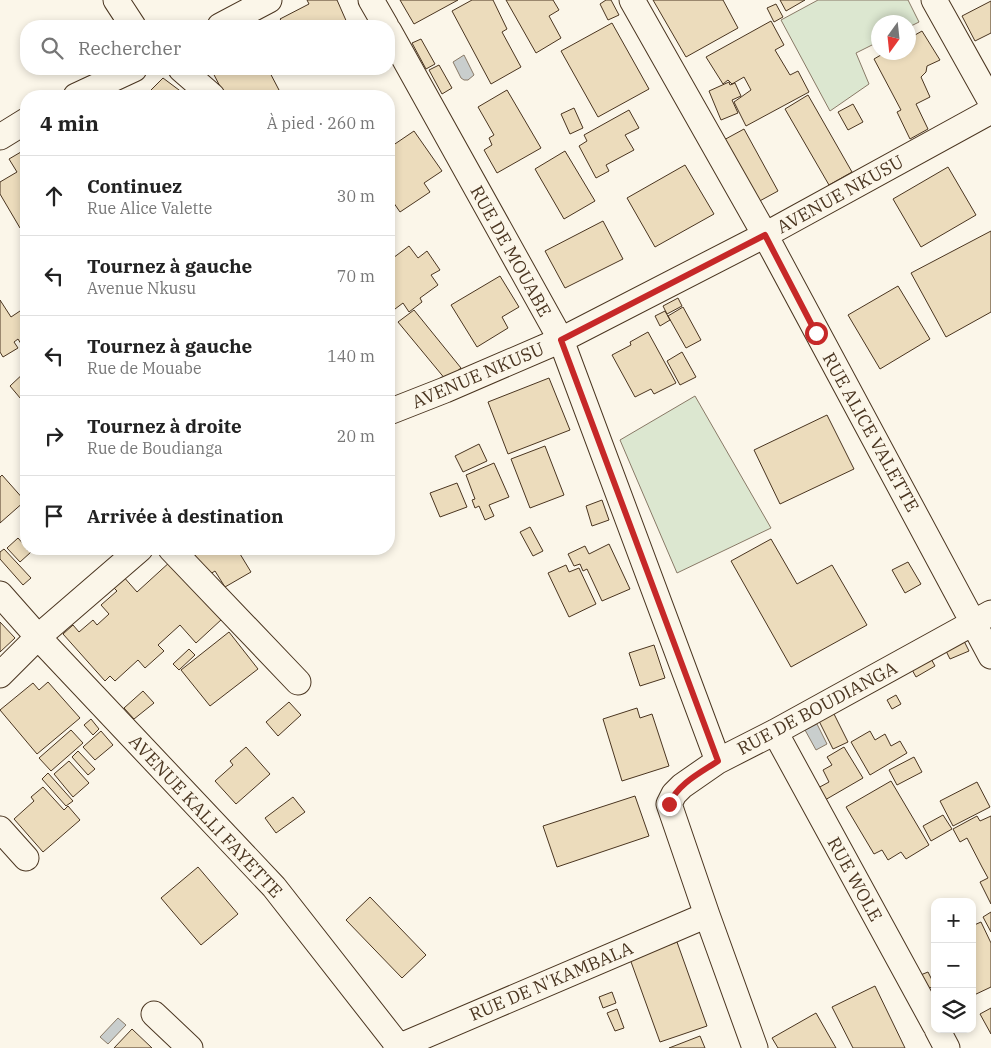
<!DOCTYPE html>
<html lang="fr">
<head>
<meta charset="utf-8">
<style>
	:root { --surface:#fff; --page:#f6f6f6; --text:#222; --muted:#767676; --line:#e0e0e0 }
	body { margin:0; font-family:"IBM Plex Serif",serif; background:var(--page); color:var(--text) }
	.controls { position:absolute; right:15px; bottom:15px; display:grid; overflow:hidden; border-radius:10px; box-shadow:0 2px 8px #0003 }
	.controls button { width:45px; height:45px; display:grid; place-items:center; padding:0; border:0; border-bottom:1px solid var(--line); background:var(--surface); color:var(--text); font:25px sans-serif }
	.compass { position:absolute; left:871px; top:15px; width:45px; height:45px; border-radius:50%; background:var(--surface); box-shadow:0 2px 8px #0003; rotate:195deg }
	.stop { position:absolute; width:15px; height:15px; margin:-11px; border:4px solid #c62828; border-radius:50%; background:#fff }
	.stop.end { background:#c62828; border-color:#fff; box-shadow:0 1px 5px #0008 }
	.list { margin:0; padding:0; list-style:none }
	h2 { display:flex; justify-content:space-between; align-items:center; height:65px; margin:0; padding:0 20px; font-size:21px }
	h2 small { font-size:16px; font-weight:400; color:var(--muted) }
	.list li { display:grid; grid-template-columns:32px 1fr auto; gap:15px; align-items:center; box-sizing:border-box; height:80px; padding:0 20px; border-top:1px solid var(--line) }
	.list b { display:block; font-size:19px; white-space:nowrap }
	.list p { margin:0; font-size:16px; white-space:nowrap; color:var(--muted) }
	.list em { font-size:16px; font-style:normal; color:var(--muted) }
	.icon { flex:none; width:28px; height:28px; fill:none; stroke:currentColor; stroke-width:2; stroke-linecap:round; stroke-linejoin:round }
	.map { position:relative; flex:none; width:991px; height:1048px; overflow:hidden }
	.search { position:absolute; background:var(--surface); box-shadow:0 2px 8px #0003; left:20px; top:20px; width:375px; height:55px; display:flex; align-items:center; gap:12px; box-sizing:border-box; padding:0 18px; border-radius:20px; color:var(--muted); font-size:19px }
	.panel { position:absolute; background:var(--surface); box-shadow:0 2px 8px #0003; left:20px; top:90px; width:375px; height:465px; border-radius:20px }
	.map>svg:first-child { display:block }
	.green { fill:#dce7d0; stroke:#887966 }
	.water { fill:#c9cecd; stroke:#887966 }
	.building { fill:#ecdcbc; stroke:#4a3520 }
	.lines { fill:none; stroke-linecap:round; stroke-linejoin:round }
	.minor-casing { stroke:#4a3520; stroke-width:27 }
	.minor { stroke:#fbf6e9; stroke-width:25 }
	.route { stroke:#c62828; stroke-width:6 }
	.labels { text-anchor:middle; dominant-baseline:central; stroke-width:4; stroke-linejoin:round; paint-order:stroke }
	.street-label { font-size:18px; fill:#4a3520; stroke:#fbf6e9 }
</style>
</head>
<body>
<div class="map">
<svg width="991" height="1048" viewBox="0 0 991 1048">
	<rect width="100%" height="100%" fill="#fbf6e9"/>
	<path class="green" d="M818 0H908L919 22 909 27 908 22H878V42L856 53 869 84 830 111 781 20Z
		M695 396 771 528 677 573 620 440Z"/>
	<path class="water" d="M464 55 474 75 468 80H464L461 78 453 62Z
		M817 724 827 744 816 750 805 730Z
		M118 1018 126 1025 108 1044 100 1037Z"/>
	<path class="building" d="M307 0H337L348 25 346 26H286L280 19 309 4Z
		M400 0H458L414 24Z
		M472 0H493L507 29 502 32 521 67 491 84 452 11Z
		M506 0H553L559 10 549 16 561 38 536 53Z
		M606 0H611L619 15 608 20 600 4Z
		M653 0H723L738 28 686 57Z
		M780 0H805L786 11Z
		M991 1V33L975 41 962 16Z
		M776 4 783 17 774 22 767 8Z
		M771 21 784 45 775 50 790 75 798 71 809 92 746 126 734 102 751 90 744 77 732 84 728 80 723 84 706 57Z
		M612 23 649 89 598 117 561 51Z
		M922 31 940 60 927 66 926 72 921 77 930 97 916 104 928 129 910 139 897 112 901 110 874 59 886 52H908V39Z
		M421 39 435 64 426 69 412 43Z
		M439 65 452 88 442 94 429 70Z
		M211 69H268L279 90 267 96H254L251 92 242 96H225Z
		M163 78 187 96H145Z
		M729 82 730 85 735 83 741 96 732 100 738 113 721 120 709 91Z
		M507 90 541 148 497 173 484 150 492 145 489 138 494 135 478 107Z
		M808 95 852 172 829 185 785 109Z
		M853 104 863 122 848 130 838 112Z
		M574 108 583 128 570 134 561 114Z
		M629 110 639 128 625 135 634 150 606 165 609 171 596 178 579 146 587 141 584 135Z
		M744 129 778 191 756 203 722 141Z
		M414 131 442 171 424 183 430 192 400 212 389 196V148Z
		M26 149V224L20 228 0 194V182L17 172 9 159Z
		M565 151 595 201 564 219 535 169Z
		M685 165 714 214 655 247 627 198Z
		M948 167 976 215 921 247 893 199Z
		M603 221 623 259 565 288 545 251Z
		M991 231V312L946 337 911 273Z
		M409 246 418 258 427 251 440 270 431 275 438 285 420 298 422 302 409 312 403 303 391 312 389 308V261Z
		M500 276 519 307 502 317 508 328 477 347 451 305Z
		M898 286 930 339 880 369 848 315Z
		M678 298 682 306 667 314 663 306Z
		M0 300 11 317 26 307V352L18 339 14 342 18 348 3 357 0 352Z
		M683 307 701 340 686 348 668 316Z
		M414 310 461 368 446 380 398 322Z
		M665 311 670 320 660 326 655 316Z
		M648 332 676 383 654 394 651 389 635 397 612 355 631 345 630 342Z
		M682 352 696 377 680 385 667 361Z
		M26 371V405L10 386Z
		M549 378 570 430 508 454 488 402Z
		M827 415 854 469 780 504 754 450Z
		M479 444 487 461 463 472 455 456Z
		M545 446 564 495 530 508 511 459Z
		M494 463 509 497 489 505 494 516 485 520 479 506 475 508 472 500 475 499 466 475Z
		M2 475 25 501 0 523V477Z
		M457 483 467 507 440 517 430 493Z
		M602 500 609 520 592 526 586 506Z
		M530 527 543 551 533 556 520 532Z
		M18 538 26 547V549L31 552 20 562 7 548Z
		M771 539 797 584 832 565 867 625 791 667 731 561Z
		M609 544 630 589 602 601 587 569 583 571 580 564 574 566 568 554 585 546 589 554Z
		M4 549 31 578 23 585 0 559V552Z
		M198 549H237L251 572 225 587 215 571 207 576 193 552Z
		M171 561 222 619 196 643 180 625 158 645 164 651 145 668 138 660 115 681 110 676 105 681 63 634 73 625 79 632 93 620 97 625 109 614 101 605 117 591 111 585 122 575 137 592Z
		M908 562 921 584 905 593 892 570Z
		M566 565 569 572 579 568 596 604 569 617 548 573Z
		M0 622 15 638 0 652Z
		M229 632 258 669 210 706 181 670Z
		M964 641 969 651 950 659 945 649Z
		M654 645 665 678 640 686 629 653Z
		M189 649 195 655 179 670 173 664Z
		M929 655 935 666 916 677 910 666Z
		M48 682 80 718 37 754 0 710 33 683 39 690Z
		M143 691 154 703 134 719 124 708Z
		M896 695 901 704 892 709 887 700Z
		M289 702 301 715 278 736 266 722Z
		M637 708 640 718 652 714 669 766 622 781 603 719Z
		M832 710 848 742 833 749 817 717Z
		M91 719 99 729 93 735 84 725Z
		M71 730 83 743 51 771 39 758Z
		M101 731 113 745 95 760 83 747Z
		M870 731 875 740 885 734 891 746 900 741 907 753 870 775 851 742Z
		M246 747 270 774 236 804 215 781 233 765 230 761Z
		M844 747 863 778 825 800 818 788 829 782 823 770 832 765 827 757Z
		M78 751 95 769 88 775 72 757Z
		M914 757 922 772 897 785 889 770Z
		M69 761 89 783 73 797 54 774Z
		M48 773 73 801 66 806 42 779Z
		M891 781 929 845 906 859 901 852 888 860 882 850 874 854 846 807Z
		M977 782 990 807 953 826 940 801Z
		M43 787 64 810 68 806 80 820 43 852 14 819 34 801 31 797Z
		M635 796 649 836 557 867 543 826Z
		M293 797 305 812 276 833 265 818Z
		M943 815 952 829 931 841 923 826Z
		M977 816 980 821 991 816V904L980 882 988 878 982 867 967 838 960 842 953 829Z
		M198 867 238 914 201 945 161 898Z
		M370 897 426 955 402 978 346 920Z
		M991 912V932L983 917Z
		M981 922 991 943V987L972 996V926Z
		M677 942 707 1026 660 1042 630 959Z
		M928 972 935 986 924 990 918 976Z
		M875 986 905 1048H853L832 1007Z
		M612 992 616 1003 603 1008 599 997Z
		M991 1008V1034L980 1014Z
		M617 1009 624 1028 615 1031 607 1013Z
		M816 1013 836 1048H778L772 1038Z
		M132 1029 152 1048H114Z
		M700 1036 705 1048H669Z"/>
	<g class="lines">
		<defs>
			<path id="minor" d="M116 0 133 26
				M371 0 386 26
				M632 0 765 235 991 656
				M934 0 991 102
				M220 26 269 0
				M389 31 561 340 718 761
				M181 69 212 96
				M76 96 134 69
				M0 137 26 121
				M389 412 445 390 561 340 765 235 991 111
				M171 549 298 682
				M0 594 38 637 274 887 400 1048
				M0 675 38 637 140 549
				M775 732 935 1025
				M0 829 26 858
				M154 1014 190 1048
				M937 1029 947 1048
				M396 1048 707 915
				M755 1048 707 915 669 804 674 794 682 786 718 761 775 732 991 613"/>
		</defs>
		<use href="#minor" class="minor-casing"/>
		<use href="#minor" class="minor"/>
	</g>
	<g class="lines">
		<path class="route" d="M669 804C679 783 700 773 718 761L561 340 765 235 816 333"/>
	</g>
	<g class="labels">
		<g class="street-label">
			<text transform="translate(840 194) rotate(-29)">AVENUE NKUSU</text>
			<text transform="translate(511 251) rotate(61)">RUE DE MOUABE</text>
			<text transform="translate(478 375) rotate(-23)">AVENUE NKUSU</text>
			<text transform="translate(871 432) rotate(61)">RUE ALICE VALETTE</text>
			<text transform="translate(817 708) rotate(-28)">RUE DE BOUDIANGA</text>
			<text transform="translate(206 816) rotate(47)">AVENUE KALLI FAYETTE</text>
			<text transform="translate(855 879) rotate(61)">RUE WOLE</text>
			<text transform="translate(551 981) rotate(-23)">RUE DE N'KAMBALA</text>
		</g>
	</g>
</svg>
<div class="controls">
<button>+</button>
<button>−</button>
<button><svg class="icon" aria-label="layers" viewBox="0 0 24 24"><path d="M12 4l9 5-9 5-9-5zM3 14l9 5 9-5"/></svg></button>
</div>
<svg class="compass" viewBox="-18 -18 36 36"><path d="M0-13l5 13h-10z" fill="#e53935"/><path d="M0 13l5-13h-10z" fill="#767676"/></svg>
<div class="stop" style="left:816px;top:333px"></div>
<div class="stop end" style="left:669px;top:804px"></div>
<div class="search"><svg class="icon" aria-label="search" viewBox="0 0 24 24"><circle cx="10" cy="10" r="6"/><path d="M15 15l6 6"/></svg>Rechercher</div>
<section class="panel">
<h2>4 min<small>À pied · 260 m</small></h2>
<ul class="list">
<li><svg class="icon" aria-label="ahead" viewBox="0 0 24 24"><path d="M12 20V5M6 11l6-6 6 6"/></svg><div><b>Continuez</b><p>Rue Alice Valette</p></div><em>30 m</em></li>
<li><svg class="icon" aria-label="left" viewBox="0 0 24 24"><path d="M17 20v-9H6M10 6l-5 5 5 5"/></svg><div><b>Tournez à gauche</b><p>Avenue Nkusu</p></div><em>70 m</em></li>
<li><svg class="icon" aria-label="left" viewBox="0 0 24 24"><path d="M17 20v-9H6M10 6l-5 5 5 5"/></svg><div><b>Tournez à gauche</b><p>Rue de Mouabe</p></div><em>140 m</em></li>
<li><svg class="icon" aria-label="right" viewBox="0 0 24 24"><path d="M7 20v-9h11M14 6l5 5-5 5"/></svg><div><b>Tournez à droite</b><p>Rue de Boudianga</p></div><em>20 m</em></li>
<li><svg class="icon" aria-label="arrive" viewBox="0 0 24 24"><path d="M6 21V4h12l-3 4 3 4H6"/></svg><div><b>Arrivée à destination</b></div></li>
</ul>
</section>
</div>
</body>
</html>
